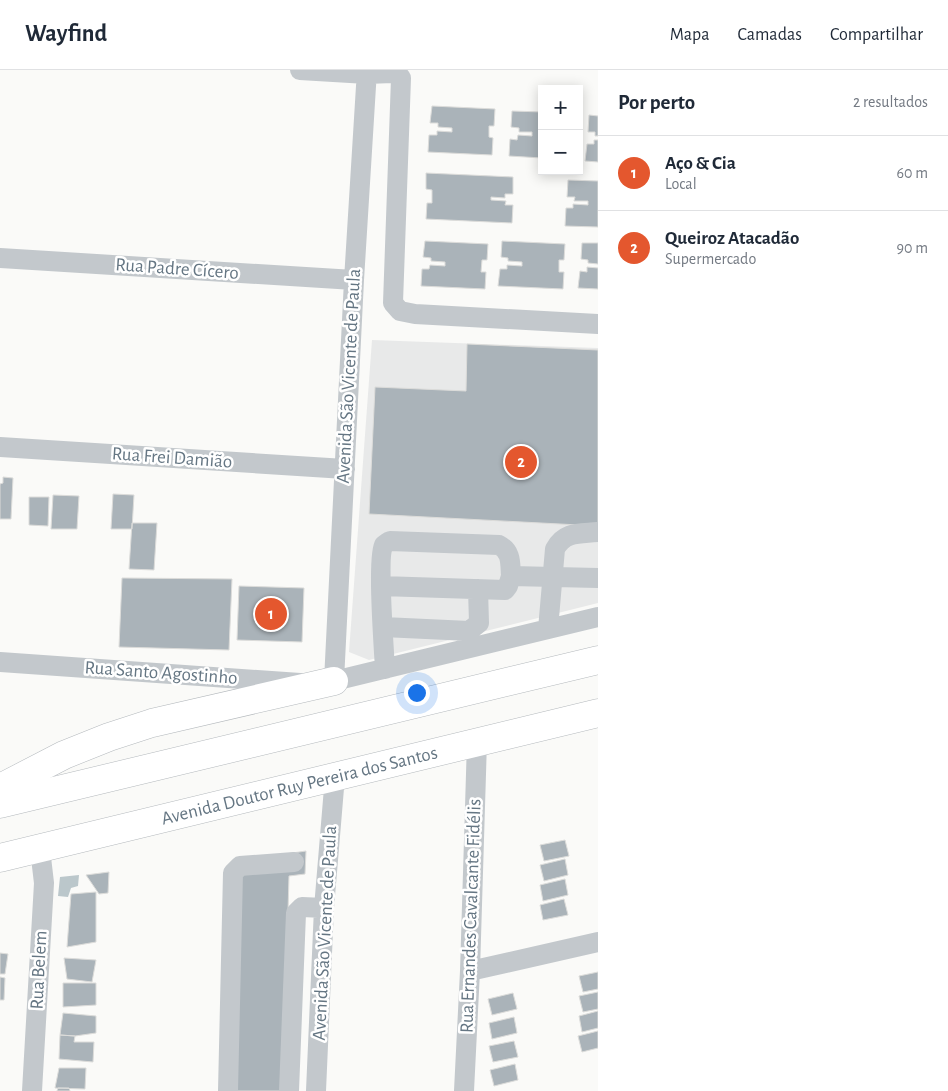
<!DOCTYPE html>
<html lang="pt">
<head>
<meta charset="utf-8">
<style>
	:root { --surface:#fff; --page:#f2f2f3; --text:#1f2937; --muted:#747a83; --line:#e0e1e3; --accent:#e4572e }
	body { margin:0; font-family:"Alegreya Sans",sans-serif; background:var(--page); color:var(--text) }
	.controls { position:absolute; right:15px; top:15px; display:grid; overflow:hidden; border-radius:0px; box-shadow:0 2px 12px #0003 }
	.controls button { width:45px; height:45px; display:grid; place-items:center; padding:0; border:0; border-bottom:1px solid var(--line); background:var(--surface); color:var(--text); font:25px sans-serif }
	.you { position:absolute; left:416px; top:622px; width:18px; height:18px; margin:-12px; border:4px solid #fff; border-radius:50%; background:#1a73e8; box-shadow:0 0 0 8px #1a73e833 }
	.badge { display:grid; place-items:center; width:32px; height:32px; border-radius:50%; background:var(--accent); color:#fff; font-size:16px; font-weight:700 }
	.pin { position:absolute; translate:-50% -50%; border:2px solid #fff; box-shadow:0 1px 5px #0006 }
	.list { margin:0; padding:0; list-style:none }
	h2 { display:flex; justify-content:space-between; align-items:center; height:65px; margin:0; padding:0 20px; font-size:21px }
	h2 small { font-size:16px; font-weight:400; color:var(--muted) }
	.list li { display:grid; grid-template-columns:32px 1fr auto; gap:15px; align-items:center; box-sizing:border-box; height:75px; padding:0 20px; border-top:1px solid var(--line) }
	.list b { display:block; font-size:19px; white-space:nowrap }
	.list p { margin:0; font-size:16px; white-space:nowrap; color:var(--muted) }
	.list em { font-size:16px; font-style:normal; color:var(--muted) }
	.map { position:relative; flex:none; width:598px; height:1021px; overflow:hidden }
	header { display:flex; align-items:center; gap:30px; box-sizing:border-box; height:70px; padding:0 25px; background:var(--surface); border-bottom:1px solid var(--line) }
	header strong { font-size:24px }
	nav { display:flex; gap:28px; margin-inline-start:auto; font-size:18px }
	main { display:flex }
	aside { flex:1; background:var(--surface) }
	.map>svg:first-child { display:block }
	.built { fill:#e8e9e9 }
	.water { fill:#bbc7cb }
	.building { fill:#aab3b9; stroke:#dcdcda }
	.lines { fill:none; stroke-linecap:round; stroke-linejoin:round }
	.highway-casing { stroke:#b4b9bd; stroke-width:29 }
	.minor { stroke:#c3c8cc; stroke-width:20 }
	.highway { stroke:#fff; stroke-width:28 }
	.labels { text-anchor:middle; dominant-baseline:central; stroke-width:5; stroke-linejoin:round; paint-order:stroke }
	.street-label { font-size:19px; fill:#657683; stroke:#fff }
</style>
</head>
<body>
<header>
<strong>Wayfind</strong>
<nav><a>Mapa</a><a>Camadas</a><a>Compartilhar</a></nav>
</header>
<main>
<div class="map">
<svg width="598" height="1021" viewBox="0 0 598 1021">
	<rect width="100%" height="100%" fill="#fafaf8"/>
	<path class="built" d="M372 270 598 278V533L369 590 349 582Z"/>
	<path class="water" d="M79 805 78 816 71 818 68 827 58 826 60 807Z"/>
	<path class="building" d="M432 36 495 39 494 56H489V67L493 68 492 85 428 82 429 65H437V61L452 62V58L438 57V53H430Z
		M512 41 542 42V88L509 86 510 69 517 70 518 65 532 66V62H519V58L511 57Z
		M589 45 598 46V66H595V62H588Z
		M594 70H598V92L585 91 587 74H594Z
		M426 103 513 107V124H505V128L491 127V130L506 131 505 135H513L512 153 426 149 427 133H432V120L426 119Z
		M568 110 598 111V157L565 156 566 138H573V134L588 135V131H574L575 127H567Z
		M425 171 488 174 487 190H482L481 202H486L485 219 421 216 422 199H429L430 195 445 196V192L431 191V188L423 187Z
		M502 171 565 174 564 190H559V202H564L563 219 498 216 500 199H507V195L522 196V192L508 191V188L501 187Z
		M582 173H598V194L588 193V190L581 189Z
		M587 197 598 198V219L578 218 580 201 587 202Z
		M467 274 598 280V456L369 444 375 317 466 321Z
		M3 407 13 408 11 449H0V414L3 413Z
		M113 424 134 425 132 459H111Z
		M53 425 79 426 77 459H51Z
		M29 427H49L48 456 29 455Z
		M132 453H157L154 500 129 499Z
		M122 508 232 509 229 580 119 577Z
		M239 516 304 518 302 572 237 570Z
		M565 770 569 786 544 791 540 775Z
		M306 781 305 804 289 806 283 1021H230L237 791Z
		M565 789 568 805 544 811 540 795Z
		M109 802 108 823 99 824 86 805Z
		M565 809 568 825 543 831 540 815Z
		M96 822V872L67 877 71 824Z
		M564 829 568 845 543 850 540 835Z
		M0 883 8 884 5 904H0Z
		M64 888 96 890 92 912 67 909Z
		M598 902V919L583 922 579 906Z
		M0 907 5 908 4 930H0Z
		M63 913H96V935L63 937Z
		M598 922V939L583 942 579 926Z
		M513 923 517 939 492 945 488 929Z
		M598 941V958L582 962 579 946Z
		M63 943 96 946V963L75 966 60 965Z
		M514 947 517 963 492 969 489 953Z
		M598 961V978L582 982 578 966Z
		M60 965 75 966 74 972H94L93 992 59 989Z
		M514 971 518 987 493 992 489 976Z
		M515 994 518 1010 494 1016 490 1000Z
		M59 998H86L85 1019 55 1018Z
		M58 1018H69L70 1021H57Z"/>
	<g class="lines">
		<defs>
			<g id="highway">
				<path d="M0 718 64 685 109 667 152 653 334 611"/>
				<path d="M0 734 598 590"/>
				<path id="s1" d="M0 788 598 643"/>
			</g>
		</defs>
		<use href="#highway" class="highway-casing"/>
		<path class="minor" d="M300 0 367 4 392 3 398 4 401 8 393 233 400 241 415 244 598 254
			M367 0 354 210 334 611 598 547
			M0 188 354 210
			M0 377 345 399
			M381 516 505 520 508 516 511 506 598 508
			M383 557 469 561 479 553 478 519
			M548 559 555 479C565 461 580 464 598 462
			M0 592 300 613
			M385 599C384 581 377 485 384 475 384 475 389 471 390 471L499 475C512 482 510 493 511 506
			M470 901 598 872
			M32 1021 44 813 40 779
			M228 1021 233 803 240 796 294 792
			M289 1021 296 843 302 837 324 838
			M316 1021 324 838 335 706
			M464 1021 470 901 477 671"/>
		<use href="#highway" class="highway"/>
	</g>
	<g class="labels">
		<g class="street-label">
			<text transform="translate(177 199) rotate(4)">Rua Padre Cícero</text>
			<text transform="translate(349 306) rotate(-87)">Avenida São Vicente de Paula</text>
			<text transform="translate(172 388) rotate(4)">Rua Frei Damião</text>
			<text transform="translate(161 603) rotate(4)">Rua Santo Agostinho</text>
			<text stroke="none"><textPath href="#s1" startOffset="308">Avenida Doutor Ruy Pereira dos Santos</textPath></text>
			<text transform="translate(471 846) rotate(-88)">Rua Ernandes Cavalcante Fidélis</text>
			<text transform="translate(325 863) rotate(-87)">Avenida São Vicente de Paula</text>
			<text transform="translate(39 900) rotate(-87)">Rua Belem</text>
		</g>
	</g>
</svg>
<div class="controls">
<button>+</button>
<button>−</button>
</div>
<div class="you"></div>
<div class="pin badge" style="left:271px;top:544px">1</div>
<div class="pin badge" style="left:521px;top:392px">2</div>
</div>
<aside>
<h2>Por perto<small>2 resultados</small></h2>
<ul class="list">
<li><span class="badge">1</span><div><b>Aço &amp; Cia</b><p>Local</p></div><em>60 m</em></li>
<li><span class="badge">2</span><div><b>Queiroz Atacadão</b><p>Supermercado</p></div><em>90 m</em></li>
</ul>
</aside>
</main>
</body>
</html>
